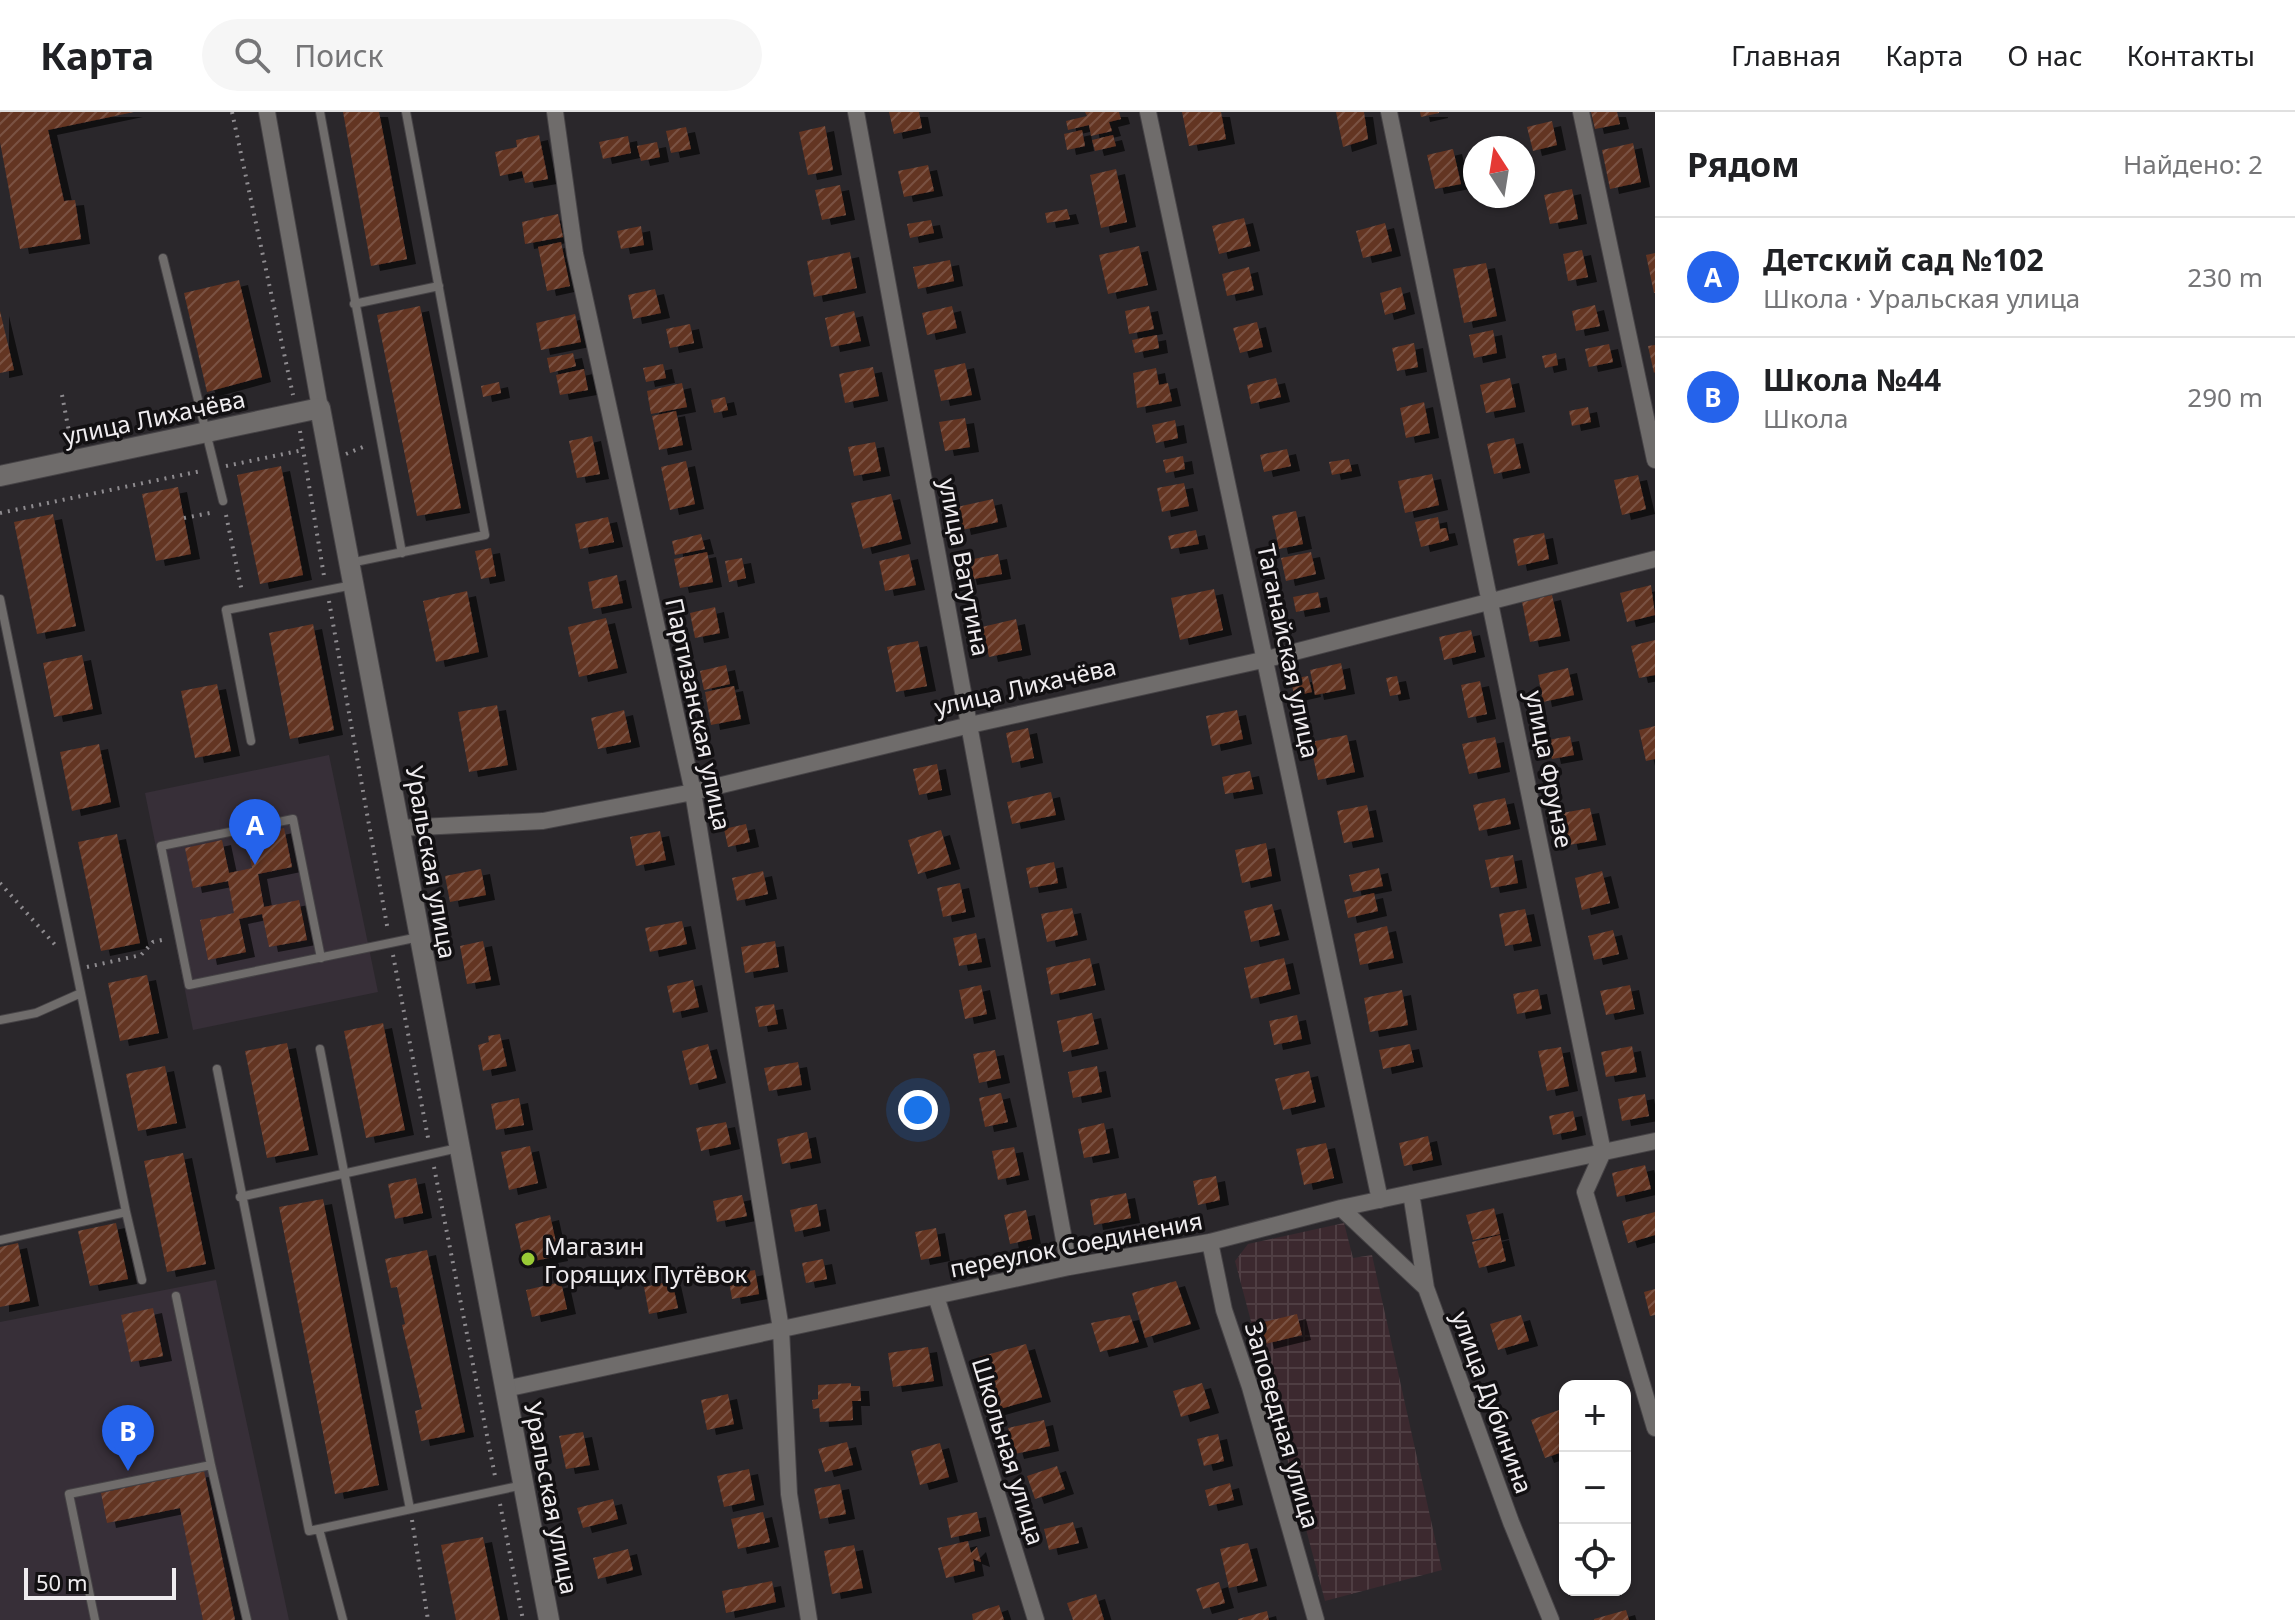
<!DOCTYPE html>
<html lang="ru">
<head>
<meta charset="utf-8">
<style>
	:root { --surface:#fff; --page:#f6f6f6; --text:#202124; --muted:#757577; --line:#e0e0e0; --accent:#2563eb }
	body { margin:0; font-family:"Noto Sans",sans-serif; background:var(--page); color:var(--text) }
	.controls { position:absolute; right:24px; bottom:24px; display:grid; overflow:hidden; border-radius:16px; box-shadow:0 2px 6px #0004 }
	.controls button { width:72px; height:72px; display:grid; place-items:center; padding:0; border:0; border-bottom:2px solid var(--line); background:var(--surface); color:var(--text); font:40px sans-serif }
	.compass { position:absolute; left:1463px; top:24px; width:72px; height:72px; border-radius:50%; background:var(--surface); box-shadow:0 2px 6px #0004; rotate:348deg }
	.scale { position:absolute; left:24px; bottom:20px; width:152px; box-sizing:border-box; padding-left:8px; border:4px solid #efecef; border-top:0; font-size:22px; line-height:28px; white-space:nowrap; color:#efecef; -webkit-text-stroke:6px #121012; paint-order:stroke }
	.you { position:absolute; left:918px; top:998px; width:28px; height:28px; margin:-20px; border:6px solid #fff; border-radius:50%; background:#1a73e8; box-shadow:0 0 0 12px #1a73e833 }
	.badge { display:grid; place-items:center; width:52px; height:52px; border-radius:50%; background:var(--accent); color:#fff; font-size:26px; font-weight:700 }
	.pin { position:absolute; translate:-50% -66px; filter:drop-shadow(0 2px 4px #0008) }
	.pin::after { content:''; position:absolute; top:42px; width:28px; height:24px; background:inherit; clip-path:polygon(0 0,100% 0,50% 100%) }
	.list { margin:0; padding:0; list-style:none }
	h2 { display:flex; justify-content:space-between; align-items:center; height:104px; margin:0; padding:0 32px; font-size:34px }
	h2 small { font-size:26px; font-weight:400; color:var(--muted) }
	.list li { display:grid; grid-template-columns:52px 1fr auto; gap:24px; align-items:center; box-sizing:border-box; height:120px; padding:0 32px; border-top:2px solid var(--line) }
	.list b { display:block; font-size:30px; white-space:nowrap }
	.list p { margin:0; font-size:26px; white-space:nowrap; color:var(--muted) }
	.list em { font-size:26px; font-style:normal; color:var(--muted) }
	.icon { flex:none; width:44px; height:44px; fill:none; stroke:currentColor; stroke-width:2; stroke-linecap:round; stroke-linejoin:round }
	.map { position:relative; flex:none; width:1655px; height:1508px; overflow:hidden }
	header { display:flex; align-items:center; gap:48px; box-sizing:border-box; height:112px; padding:0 40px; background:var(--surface); border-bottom:2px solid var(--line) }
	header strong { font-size:38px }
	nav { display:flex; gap:44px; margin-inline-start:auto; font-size:28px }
	.search { width:560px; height:72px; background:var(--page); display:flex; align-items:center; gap:20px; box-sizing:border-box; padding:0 28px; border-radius:44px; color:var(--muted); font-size:30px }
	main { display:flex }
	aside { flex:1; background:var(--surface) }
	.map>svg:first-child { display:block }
	.industrial { fill:url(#industrial-grid) }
	.built { fill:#372f38 }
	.building { fill:url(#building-hatch); filter:url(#shadow) }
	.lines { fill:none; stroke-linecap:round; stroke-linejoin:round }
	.service-casing { stroke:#464346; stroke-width:10 }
	.minor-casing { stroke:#464346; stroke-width:18 }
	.tertiary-casing { stroke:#464346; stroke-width:22 }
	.path { stroke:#8e8b8f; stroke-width:4; stroke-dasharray:2 6; stroke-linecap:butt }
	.service { stroke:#6f6c6b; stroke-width:8 }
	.minor { stroke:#6f6c6b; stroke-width:16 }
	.tertiary { stroke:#6f6c6b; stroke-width:20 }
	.poi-dot { fill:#99cb36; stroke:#121012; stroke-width:3 }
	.labels { text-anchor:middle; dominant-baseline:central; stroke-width:7; stroke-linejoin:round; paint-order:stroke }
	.street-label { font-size:24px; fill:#efecef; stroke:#121012 }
	.poi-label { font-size:24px; fill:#efecef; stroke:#121012; text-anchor:start }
</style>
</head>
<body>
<header>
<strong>Карта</strong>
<div class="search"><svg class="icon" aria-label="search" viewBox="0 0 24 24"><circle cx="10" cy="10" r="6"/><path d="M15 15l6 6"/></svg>Поиск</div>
<nav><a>Главная</a><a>Карта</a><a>О нас</a><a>Контакты</a></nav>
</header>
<main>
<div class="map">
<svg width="1655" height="1508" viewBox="0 0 1655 1508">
	<defs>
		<pattern id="industrial-grid" width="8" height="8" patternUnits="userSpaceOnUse" patternTransform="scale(2)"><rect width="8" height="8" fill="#3c292f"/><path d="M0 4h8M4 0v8" fill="none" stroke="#4f3e43"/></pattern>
		<pattern id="building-hatch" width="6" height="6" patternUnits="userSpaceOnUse" patternTransform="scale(2)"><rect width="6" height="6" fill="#633423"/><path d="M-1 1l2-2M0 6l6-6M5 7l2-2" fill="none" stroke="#7a5243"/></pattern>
		<filter id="shadow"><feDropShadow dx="9" dy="5" stdDeviation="0" flood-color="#0009"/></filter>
	</defs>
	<rect width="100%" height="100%" fill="#2a272b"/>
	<path class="industrial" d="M1344 1111 1353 1146 1372 1143 1442 1458 1325 1489 1235 1149 1248 1132Z"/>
	<path class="built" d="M329 643 378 880 193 918 145 681Z
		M216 1168 289 1508H0V1210Z"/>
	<path class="building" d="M0 0H134L48 18 64 89 75 88 81 127 20 137 0 30Z
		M343 0H379L407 147 371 154Z
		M889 0H919L922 16 894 22Z
		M1085 0H1119L1121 7 1109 10 1112 19 1091 24 1089 13 1068 18 1066 9 1087 4Z
		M1182 0H1221L1226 27 1189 34Z
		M1336 0H1364L1368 27 1343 35Z
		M1420 0H1439V1L1421 5Z
		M1591 0H1617L1620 12 1595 17Z
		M1552 9 1557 33 1533 39 1527 15Z
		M825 14 833 58 808 63 799 20Z
		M686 15 691 37 671 41 666 19Z
		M1082 18 1085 34 1067 38 1064 22Z
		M539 23 548 67 525 71 522 59 500 64 495 40 517 35 516 28Z
		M1113 23 1116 34 1095 39 1092 28Z
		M628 24 631 41 603 47 599 30Z
		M657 30 660 45 641 49 637 34Z
		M1633 31 1641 70 1610 77 1602 38Z
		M1453 37 1461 72 1435 77 1427 43Z
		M928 53 934 79 904 85 898 59Z
		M1116 57 1127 110 1101 116 1090 63Z
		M840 73 846 103 822 108 815 78Z
		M1572 77 1578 107 1550 112 1544 83Z
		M1067 97 1070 107 1047 111 1045 101Z
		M558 102 563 125 525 132 522 110Z
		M1244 106 1251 134 1219 142 1212 114Z
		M931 108 934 121 910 126 907 112Z
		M1385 111 1392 139 1363 146 1356 119Z
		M641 114 644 133 621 137 617 119Z
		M561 130 570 174 547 179 538 135Z
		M1139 134 1148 173 1108 182 1099 143Z
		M1582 138 1588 165 1568 169 1563 142Z
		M850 140 857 176 814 185 807 149Z
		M1655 141V181H1654L1646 143Z
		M950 148 954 169 918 177 913 155Z
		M1486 151 1497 204 1464 211 1453 157Z
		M1249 155 1254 178 1227 184 1222 162Z
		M239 168 262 265 207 280 184 181Z
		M1401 175 1406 197 1385 203 1380 181Z
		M655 177 661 201 633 207 628 183Z
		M1595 193 1600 214 1576 219 1572 199Z
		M420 194 461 396 417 404 377 203Z
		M952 194 957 216 927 223 922 201Z
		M1149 194 1154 217 1129 222 1125 199Z
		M0 199 14 258 0 261Z
		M854 199 861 229 831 235 825 206Z
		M575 202 581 230 541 238 536 211Z
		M1257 210 1263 235 1240 241 1233 216Z
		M690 212 694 231 670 236 666 217Z
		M1493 218 1497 241 1474 246 1469 223Z
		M1157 223 1159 236 1135 241 1132 228Z
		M1414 231 1418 255 1397 259 1392 236Z
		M1609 232 1613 250 1589 255 1585 237Z
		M1655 233V260L1654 261 1648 234Z
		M573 241 576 254 550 261 547 246Z
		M1556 241 1558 253 1545 256 1542 244Z
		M965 251 972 283 941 289 934 258Z
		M663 252 666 266 646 270 643 256Z
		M873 255 879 284 845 291 839 262Z
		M1156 256 1159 273 1168 271 1172 289 1137 296 1133 261Z
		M584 257 588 278 560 283 556 263Z
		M1276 266 1281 285 1251 292 1247 273Z
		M1510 266 1516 295 1486 301 1480 273Z
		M499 270 501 281 483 285 481 274Z
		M682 271 687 295 651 302 647 279Z
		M725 285 728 298 714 301 711 288Z
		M1424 290 1430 321 1406 326 1400 296Z
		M1588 295 1591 310 1572 314 1569 299Z
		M676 299 683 333 659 338 652 304Z
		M965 306 970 335 945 339 939 310Z
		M1175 308 1178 326 1156 331 1152 313Z
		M592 324 600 362 577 366 569 329Z
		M1514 326 1521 356 1494 362 1487 332Z
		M875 330 881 359 854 364 848 335Z
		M1287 337 1291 354 1264 360 1260 343Z
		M1183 344 1185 357 1166 361 1163 348Z
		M1349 347 1352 359 1332 363 1329 350Z
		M686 349 695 392 670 398 661 355Z
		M281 354 303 463 260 472 237 363Z
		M1432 362 1439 393 1405 401 1398 369Z
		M1638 363 1646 397 1622 403 1614 368Z
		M1184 371 1189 394 1162 400 1157 376Z
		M178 375 191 442 156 449 142 382Z
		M891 382 902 427 863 437 851 391Z
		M993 387 998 410 962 418 957 395Z
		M1296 399 1303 432 1279 437 1272 404Z
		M53 402 76 514 37 522 14 410Z
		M608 405 614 430 580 437 575 412Z
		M1438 405 1440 417 1446 416 1449 428 1421 435 1415 410Z
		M1196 418 1199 432 1171 437 1168 424Z
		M1544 421 1549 447 1518 454 1513 427Z
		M701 422 705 437 675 443 672 429Z
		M491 436 496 464 481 467 475 439Z
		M707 440 713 470 680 476 674 447Z
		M1311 440 1316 462 1286 469 1281 446Z
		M909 442 916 473 885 479 879 449Z
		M998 442 1002 462 968 468 964 449Z
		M742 446 746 466 729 470 725 449Z
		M617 463 623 491 593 497 588 470Z
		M1651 473 1655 503 1627 510 1620 481Z
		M1214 477 1223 518 1180 528 1171 486Z
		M467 479 479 540 436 550 423 489Z
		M1318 480 1321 495 1296 500 1293 485Z
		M1552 483 1561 524 1530 530 1522 490Z
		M715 495 720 521 695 526 690 501Z
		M606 506 618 556 579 565 568 515Z
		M1016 507 1022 538 989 545 982 515Z
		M313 512 334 618 290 627 269 521Z
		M1471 518 1476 540 1444 548 1439 525Z
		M1655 528V563L1639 566 1631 534Z
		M918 529 927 574 896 580 887 535Z
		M82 543 93 597 54 605 43 551Z
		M1341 551 1346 577 1315 583 1310 558Z
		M726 553 730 572 704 578 700 559Z
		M1568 556 1574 583 1543 590 1538 563Z
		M1308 564 1312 580 1294 584 1291 567Z
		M1397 564 1401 582 1390 584 1386 566Z
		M1480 569 1487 602 1468 606 1461 573Z
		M217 572 231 639 195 646 181 579Z
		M734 574 741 607 711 613 705 580Z
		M497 593 508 653 469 660 458 600Z
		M624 598 631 630 598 637 591 606Z
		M1237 598 1243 627 1212 634 1206 604Z
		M1655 614V647L1646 649 1639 618Z
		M1028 616 1034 646 1012 651 1006 621Z
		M1347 623 1355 660 1318 668 1310 630Z
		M1570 624 1574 643 1552 647 1548 628Z
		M1495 625 1501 655 1469 662 1462 632Z
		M99 632 111 690 72 699 60 640Z
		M937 652 942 678 919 683 913 657Z
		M1250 659 1254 677 1225 682 1222 665Z
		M1051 680 1056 703 1012 712 1007 690Z
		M1505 686 1511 712 1479 719 1473 693Z
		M1367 693 1374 725 1344 731 1337 699Z
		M1590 696 1597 728 1569 733 1562 701Z
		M746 712 750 730 728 735 724 717Z
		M284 716 292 755 258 762 264 795 299 788 307 828 269 835 262 802 239 807 246 840 208 848 200 808 234 801 228 769 193 776 185 736 222 728 229 761 252 756 246 724Z
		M941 718 951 752 918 762 908 728Z
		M660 719 666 748 636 754 630 725Z
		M117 722 140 831 101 839 78 730Z
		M1266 731 1272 764 1242 771 1235 738Z
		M1513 743 1518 771 1491 776 1485 748Z
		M1054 750 1058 771 1030 776 1026 756Z
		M1379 756 1383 774 1353 780 1349 763Z
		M481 757 486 783 450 790 445 764Z
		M763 759 768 782 737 789 732 766Z
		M1602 759 1610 791 1582 798 1575 766Z
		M960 771 966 800 943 805 937 776Z
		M1374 781 1378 799 1348 806 1344 788Z
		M1272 792 1280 823 1251 830 1244 799Z
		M1072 796 1078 823 1047 830 1041 802Z
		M1525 797 1532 829 1505 834 1499 802Z
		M682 809 687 832 650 840 645 816Z
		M1387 814 1394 846 1360 853 1354 822Z
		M1613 818 1619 842 1594 848 1588 824Z
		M976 821 982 850 959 854 953 826Z
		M483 829 491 868 467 872 460 834Z
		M775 829 779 855 745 861 741 835Z
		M1090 846 1096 873 1051 883 1046 856Z
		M1284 846 1291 877 1251 887 1244 856Z
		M147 863 159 921 120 929 108 871Z
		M693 868 699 895 673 901 667 874Z
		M981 873 987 902 965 907 959 878Z
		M1630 873 1635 897 1606 903 1600 879Z
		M1538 877 1542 897 1517 902 1513 882Z
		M1402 878 1408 913 1370 920 1364 886Z
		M774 892 778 912 759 915 755 895Z
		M1092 901 1099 932 1063 940 1057 909Z
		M1297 903 1302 927 1274 933 1269 909Z
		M383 911 405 1018 366 1026 344 919Z
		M500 922 507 954 483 959 478 933 489 930 488 924Z
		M287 931 309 1038 267 1046 245 939Z
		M708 932 717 966 690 973 682 939Z
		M1410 932 1414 950 1383 957 1379 938Z
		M1632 934 1637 960 1606 965 1601 940Z
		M1561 935 1569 974 1547 979 1538 939Z
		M995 938 1001 966 979 971 973 942Z
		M798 950 802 973 769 979 764 956Z
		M165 954 177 1011 138 1019 126 962Z
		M1097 954 1102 980 1073 986 1068 960Z
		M1309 959 1316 990 1283 998 1275 967Z
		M1001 981 1008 1010 985 1015 979 986Z
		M1645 982 1649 1004 1622 1009 1618 987Z
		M519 986 524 1013 496 1018 491 992Z
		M1573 999 1577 1018 1553 1023 1549 1004Z
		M726 1010 731 1032 701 1039 696 1016Z
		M1104 1011 1110 1041 1084 1046 1078 1017Z
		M807 1020 812 1046 782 1052 777 1027Z
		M1428 1024 1433 1048 1404 1054 1399 1031Z
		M1326 1031 1334 1066 1304 1073 1296 1037Z
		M530 1034 538 1071 509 1078 501 1040Z
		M1014 1035 1020 1063 998 1068 992 1039Z
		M183 1041 206 1152 167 1160 144 1049Z
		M1645 1053 1651 1077 1617 1085 1612 1061Z
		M1216 1064 1220 1088 1198 1093 1193 1069Z
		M416 1066 423 1101 395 1107 388 1072Z
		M1126 1081 1131 1106 1094 1113 1090 1088Z
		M742 1083 747 1104 717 1110 713 1089Z
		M323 1087 379 1373 335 1382 279 1095Z
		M817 1092 821 1114 795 1120 790 1098Z
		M1494 1096 1500 1122 1473 1128 1466 1103Z
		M1026 1098 1032 1127 1010 1132 1004 1103Z
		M1655 1100V1123L1628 1131 1622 1109Z
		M550 1103 559 1144 524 1151 515 1112Z
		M116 1111 128 1167 90 1174 78 1119Z
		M936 1116 941 1144 921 1148 915 1120Z
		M1500 1123 1506 1149 1479 1156 1472 1130Z
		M18 1131 30 1189 0 1195V1135Z
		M427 1138 465 1320 421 1329 415 1299 422 1297 402 1213 405 1212 397 1175 391 1176 385 1147Z
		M823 1147 827 1167 806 1171 802 1151Z
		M755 1158 759 1182 732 1187 728 1163Z
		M672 1169 678 1196 649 1202 644 1175Z
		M1176 1169 1191 1212 1145 1226 1132 1181Z
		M561 1170 567 1197 532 1205 526 1178Z
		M1655 1177V1203L1650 1204 1644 1180Z
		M153 1196 163 1244 131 1250 121 1203Z
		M1297 1202 1302 1223 1265 1232 1260 1211Z
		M1130 1203 1139 1230 1100 1240 1091 1211Z
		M1521 1203 1529 1229 1498 1238 1490 1212Z
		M1026 1232 1042 1285 993 1299 979 1245Z
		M928 1235 934 1269 893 1275 888 1241Z
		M851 1271V1274H860L861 1289H852L853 1308 820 1310 819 1296 813 1297 812 1288 818 1287V1273Z
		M1202 1271 1210 1296 1181 1305 1173 1279Z
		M728 1282 734 1312 707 1318 701 1288Z
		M1559 1298 1565 1315V1339L1545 1346 1531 1308Z
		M1044 1308 1050 1334 1015 1342 1008 1316Z
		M583 1320 590 1353 566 1357 559 1324Z
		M1218 1322 1224 1349 1204 1354 1197 1327Z
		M847 1330 853 1353 825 1360 818 1337Z
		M940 1331 949 1365 920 1373 911 1339Z
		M1057 1354 1065 1377 1035 1387 1027 1364Z
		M749 1357 755 1388 724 1395 717 1364Z
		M204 1359 235 1508H203L180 1396 107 1411 101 1381Z
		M1230 1371 1234 1388 1209 1394 1205 1378Z
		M840 1372 846 1402 820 1407 814 1377Z
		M613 1387 618 1407 583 1416 577 1396Z
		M763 1400 770 1430 738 1437 731 1407Z
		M977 1400 981 1419 951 1426 947 1406Z
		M1073 1410 1079 1431 1049 1438 1044 1417Z
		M483 1425 500 1508H456L441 1433Z
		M968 1429 971 1441 977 1435 981 1450 973 1447 975 1459 946 1466 938 1436Z
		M1248 1431 1258 1469 1229 1476 1220 1437Z
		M854 1433 863 1476 832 1482 824 1439Z
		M628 1437 633 1458 598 1467 593 1446Z
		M772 1469 776 1490 726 1501 722 1479Z
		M1219 1470 1225 1491 1203 1497 1196 1477Z
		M1096 1482 1104 1508H1073L1067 1491Z
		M999 1493 1004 1508H973L972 1502Z
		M1626 1498 1629 1508H1594V1507Z
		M1267 1499 1269 1508H1238V1507Z"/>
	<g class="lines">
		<defs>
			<path id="service" d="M320 0 402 441
				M163 146 223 389
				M354 192 439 174
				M350 451 485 423 406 0
				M0 487 126 1100 0 1128
				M251 629 226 498 353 473
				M321 846 293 707 161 734 189 873 419 825
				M0 908 36 901 81 881
				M320 937 410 1397
				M217 957 309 1419 523 1373
				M240 1085 458 1036
				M126 1100 142 1168
				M176 1184 211 1353
				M319 1417 343 1508
				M95 1508 69 1382 211 1353 247 1508"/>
			<path id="minor" d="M267 0 320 296
				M555 0 575 142 693 680 781 1217 789 1382 809 1508
				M856 0 1069 1155
				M1148 0 1380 1088
				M1389 0 1603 1040 1585 1080 1655 1316
				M1581 0 1655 348
				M400 716 543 709 693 680 970 613 1267 547 1655 447
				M1411 1081 1426 1176 1511 1410 1551 1508
				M1341 1096 1426 1176
				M1210 1130 1224 1198 1250 1275 1316 1508
				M936 1184 1036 1508
				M505 1277 1069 1155 1210 1130 1341 1096 1655 1029"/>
			<path id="tertiary" d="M0 364 320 296 549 1508"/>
		</defs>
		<use href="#service" class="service-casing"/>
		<use href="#minor" class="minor-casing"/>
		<use href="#tertiary" class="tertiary-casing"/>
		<path class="path" d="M232 0 293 283
			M62 283 71 330
			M300 319 324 464
			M346 342 368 333
			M226 354 303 338
			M0 401 201 359
			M226 403 242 480
			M184 406 215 400
			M329 489 388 819
			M0 771 57 835
			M393 843 429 1031
			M87 855 141 843 153 830 166 827
			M434 1055 495 1364
			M500 1392 523 1508
			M412 1408 428 1508"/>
		<use href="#service" class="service"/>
		<use href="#minor" class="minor"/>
		<use href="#tertiary" class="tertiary"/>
	</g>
	<circle class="poi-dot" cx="528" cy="1147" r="8"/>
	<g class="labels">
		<g class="street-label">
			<text transform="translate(154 305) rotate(-12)">улица Лихачёва</text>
			<text transform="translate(965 455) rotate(79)">улица Ватутина</text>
			<text transform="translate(1289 539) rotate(78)">Таганайская улица</text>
			<text transform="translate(1025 574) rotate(-13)">улица Лихачёва</text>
			<text transform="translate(699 602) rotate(78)">Партизанская улица</text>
			<text transform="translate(1550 657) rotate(79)">улица Фрунзе</text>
			<text transform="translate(432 750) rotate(80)">Уральская улица</text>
			<text transform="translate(1076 1132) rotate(-11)">переулок Соединения</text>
			<text transform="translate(1493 1290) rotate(70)">улица Дубинина</text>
			<text transform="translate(1283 1313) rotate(74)">Заповедная улица</text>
			<text transform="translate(1009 1339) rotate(73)">Школьная улица</text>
			<text transform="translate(552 1386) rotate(79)">Уральская улица</text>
		</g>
		<g class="poi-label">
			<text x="544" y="1133">Магазин<tspan x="544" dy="28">Горящих Путёвок</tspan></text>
		</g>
	</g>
</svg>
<div class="controls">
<button>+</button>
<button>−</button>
<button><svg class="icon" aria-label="locate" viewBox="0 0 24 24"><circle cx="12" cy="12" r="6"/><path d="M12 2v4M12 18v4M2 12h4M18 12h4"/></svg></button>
</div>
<svg class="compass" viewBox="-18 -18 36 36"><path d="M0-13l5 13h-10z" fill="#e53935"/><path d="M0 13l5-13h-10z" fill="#757577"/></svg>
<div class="scale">50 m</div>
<div class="you"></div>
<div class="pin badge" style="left:255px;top:753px">A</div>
<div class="pin badge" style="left:128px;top:1359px">B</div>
</div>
<aside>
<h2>Рядом<small>Найдено: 2</small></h2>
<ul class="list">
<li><span class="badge">A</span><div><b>Детский сад №102</b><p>Школа · Уральская улица</p></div><em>230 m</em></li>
<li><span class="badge">B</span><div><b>Школа №44</b><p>Школа</p></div><em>290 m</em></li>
</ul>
</aside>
</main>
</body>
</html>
